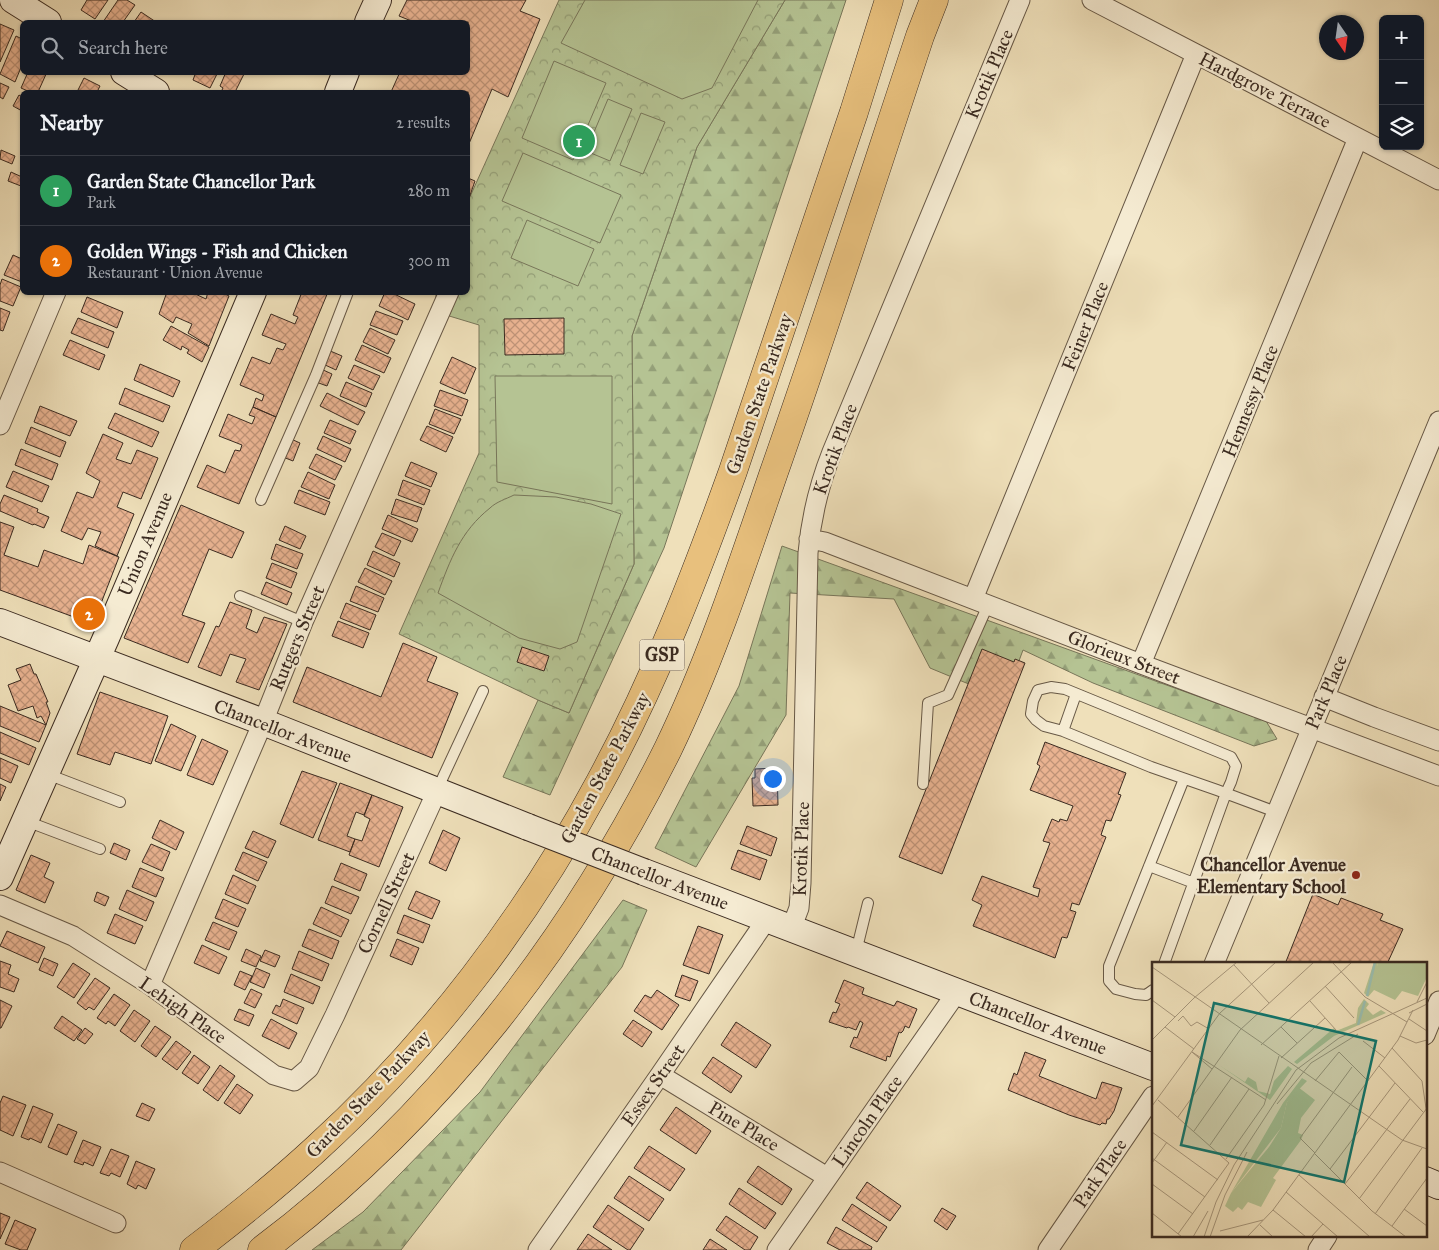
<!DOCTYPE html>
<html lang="en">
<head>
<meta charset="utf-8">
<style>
	:root { --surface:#171b24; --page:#242831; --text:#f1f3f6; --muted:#9ea1a6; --line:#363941; --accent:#c59692 }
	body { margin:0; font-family:"IM FELL Great Primer",serif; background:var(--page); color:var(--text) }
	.controls { position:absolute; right:15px; top:15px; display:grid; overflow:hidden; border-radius:8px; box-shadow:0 1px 4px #0004 }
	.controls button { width:45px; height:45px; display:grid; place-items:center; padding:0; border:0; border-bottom:1px solid var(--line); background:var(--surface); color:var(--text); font:25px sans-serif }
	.compass { position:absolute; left:1319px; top:15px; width:45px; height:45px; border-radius:50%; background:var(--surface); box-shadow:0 1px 4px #0004; rotate:167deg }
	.you { position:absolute; left:772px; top:778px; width:18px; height:18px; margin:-12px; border:4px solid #fff; border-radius:50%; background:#1a73e8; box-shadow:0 0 0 8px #1a73e833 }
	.badge { display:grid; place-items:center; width:32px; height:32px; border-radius:50%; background:var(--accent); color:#fff; font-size:16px; font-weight:700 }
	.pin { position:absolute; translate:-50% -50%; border:2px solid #fff; box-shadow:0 1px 5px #0006 }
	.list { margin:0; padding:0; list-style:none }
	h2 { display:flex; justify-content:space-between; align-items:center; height:65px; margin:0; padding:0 20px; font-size:21px }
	h2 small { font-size:16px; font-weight:400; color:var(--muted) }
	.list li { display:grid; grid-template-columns:32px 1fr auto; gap:15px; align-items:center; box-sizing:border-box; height:70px; padding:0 20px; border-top:1px solid var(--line) }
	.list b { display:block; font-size:19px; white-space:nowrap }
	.list p { margin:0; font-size:16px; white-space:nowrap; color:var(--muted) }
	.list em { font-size:16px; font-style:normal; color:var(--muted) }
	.icon { flex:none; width:28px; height:28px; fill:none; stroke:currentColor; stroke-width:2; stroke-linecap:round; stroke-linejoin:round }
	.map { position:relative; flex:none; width:1439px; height:1250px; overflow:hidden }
	.search { position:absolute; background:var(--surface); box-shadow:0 1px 4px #0004; left:20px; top:20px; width:450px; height:55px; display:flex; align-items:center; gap:12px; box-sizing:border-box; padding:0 18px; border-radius:8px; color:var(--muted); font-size:19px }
	.panel { position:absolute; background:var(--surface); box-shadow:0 1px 4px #0004; left:20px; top:90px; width:450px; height:205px; border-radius:8px }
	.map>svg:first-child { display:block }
	.forest { fill:url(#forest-firs); stroke:#78765a }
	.park { fill:url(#park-crowns); stroke:#78765a }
	.garden { fill:#b5c393; stroke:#78765a }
	.building { fill:url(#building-cross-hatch); stroke:#3a2a20 }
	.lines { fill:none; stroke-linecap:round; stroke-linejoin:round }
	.lane-casing { stroke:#675846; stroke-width:12 }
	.street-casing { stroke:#675846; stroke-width:21 }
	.secondary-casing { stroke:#3a2a20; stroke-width:28 }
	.highway-casing { stroke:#3a2a20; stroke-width:29 }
	.lane { stroke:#f5ebd2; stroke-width:10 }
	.street { stroke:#f5ebd2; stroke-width:19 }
	.secondary { stroke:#f5ebd2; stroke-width:26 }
	.highway { stroke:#e8c07d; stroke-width:28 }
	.secondary-bridge-casing { stroke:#3a2a20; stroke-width:28; stroke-linecap:butt }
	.secondary-bridge { stroke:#f5ebd2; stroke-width:26 }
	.poi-dot { fill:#8f2418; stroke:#f5ebd2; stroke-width:2 }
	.labels { text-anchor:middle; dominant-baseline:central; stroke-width:4.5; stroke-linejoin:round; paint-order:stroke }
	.shield { fill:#f5ebd2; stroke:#726455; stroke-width:1 }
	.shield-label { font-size:18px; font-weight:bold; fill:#3a2a20 }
	.street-label { font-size:19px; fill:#3a2a20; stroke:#f5ebd2 }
	.poi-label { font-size:19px; font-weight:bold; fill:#3a2a20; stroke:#f5ebd2; text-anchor:end }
	.inset-river { fill:none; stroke:#9abdae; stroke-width:2.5 }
	.inset-road { fill:none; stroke:#a7977c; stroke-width:1 }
	.view { fill:#0f766e; fill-opacity:0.15; stroke:#0f766e; stroke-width:2.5 }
	.inset-edge { fill:none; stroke:#3a2a20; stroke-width:2.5 }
</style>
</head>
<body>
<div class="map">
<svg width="1439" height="1250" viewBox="0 0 1439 1250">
	<defs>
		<pattern id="forest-firs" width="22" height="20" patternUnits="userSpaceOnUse" patternTransform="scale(1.25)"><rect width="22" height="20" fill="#b5c393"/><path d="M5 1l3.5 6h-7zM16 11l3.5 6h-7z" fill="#949f78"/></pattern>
		<pattern id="park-crowns" width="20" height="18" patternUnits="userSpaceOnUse" patternTransform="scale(1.25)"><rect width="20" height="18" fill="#b5c393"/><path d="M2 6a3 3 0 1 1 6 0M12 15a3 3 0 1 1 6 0" fill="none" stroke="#949f78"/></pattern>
		<pattern id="building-cross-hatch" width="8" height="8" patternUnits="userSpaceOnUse" patternTransform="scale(1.25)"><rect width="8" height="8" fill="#e9b391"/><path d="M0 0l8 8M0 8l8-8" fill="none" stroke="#be9276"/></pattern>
	</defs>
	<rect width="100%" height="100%" fill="#efe0ba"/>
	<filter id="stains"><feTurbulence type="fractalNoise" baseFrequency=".004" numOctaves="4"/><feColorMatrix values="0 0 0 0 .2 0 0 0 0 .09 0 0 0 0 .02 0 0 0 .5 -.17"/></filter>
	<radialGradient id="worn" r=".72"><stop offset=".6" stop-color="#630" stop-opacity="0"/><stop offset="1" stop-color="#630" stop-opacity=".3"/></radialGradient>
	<path class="forest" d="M785 0H846L664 548 550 795 503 777 538 700 569 713 634 564 632 336 697 147Z
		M782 546 1266 721 1277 739 1254 746 1093 683 1023 650 1005 699 930 668 894 599 790 593 786 715 696 867 655 848 739 686Z
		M623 900 647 910 622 967 401 1250H312L363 1212 480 1092Z"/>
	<path class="park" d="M559 0H785L697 147 632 336 634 564 569 713 538 700 399 634 479 453V325L436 312V293L468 292V201Z"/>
	<path class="garden" d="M585 0H758L712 88 682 99 561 43Z
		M554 61 606 83 573 160 522 138Z
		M608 99 632 109 610 161 586 151Z
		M641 113 665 122 643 174 620 165Z
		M523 153 621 195 600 243 502 201Z
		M527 220 594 249 578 286 511 258Z
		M495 376H612V504L497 482Z
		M514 495 556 497 591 504 621 514 577 642 560 649 519 638 438 593C450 560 461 531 490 508 496 502 506 499 514 495Z"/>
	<path class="building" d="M87 0H108L95 19 81 10Z
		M118 0H127L135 5 123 22H103Z
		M407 0H526L520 11 540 19 508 97 492 89 468 146V92H391L400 72H468V22H414L399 16Z
		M141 12 156 22H134Z
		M0 24 14 30 0 62Z
		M16 36 22 39V65L15 82 0 74Z
		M28 72H47L38 92H30L21 88Z
		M196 72H218L210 88 193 80Z
		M226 72H245L235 92H221L223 88 220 86Z
		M84 78 100 86 97 92H77Z
		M0 83 9 87 3 99 0 97Z
		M19 95 22 97V111L13 106Z
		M1 150 15 156 12 164 0 159Z
		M11 172 22 177 21 186 8 181Z
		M468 178 475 181 468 201Z
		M13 255 22 259V282L4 275Z
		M2 279 21 287 13 306 0 301V285Z
		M167 292H191L206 299 208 292H221L229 296 209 346 188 333 192 324 176 317 173 323 159 314Z
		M302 292H328L276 417 253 407 256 398 262 401 264 395 240 385 252 357 270 364 277 348 283 350 286 344 262 335 271 314 295 324 298 317 293 315Z
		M385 292H390L415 304 408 320 379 306Z
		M87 297 123 312 117 328 81 312Z
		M0 308 10 312 3 331 0 330Z
		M376 311 403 321 397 335 370 325Z
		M78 318 114 332 108 348 71 333Z
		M564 318V354L505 355 504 319Z
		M171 326 209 347 202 362 187 353 189 350 182 346 181 350 163 340Z
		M370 328 395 340 388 354 363 342Z
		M70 340 105 355 99 370 63 355Z
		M362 345 391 358 384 373 355 360Z
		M328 350 342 356 336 370 323 364Z
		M452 357 476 368 465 394 440 383Z
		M140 364 180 381 173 397 134 380Z
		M354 365 380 376 373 390 348 378Z
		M321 369 332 374 327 386 316 382Z
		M346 382 372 393 366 407 340 396Z
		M125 388 170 406 163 422 119 404Z
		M440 390 468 400 462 416 434 406Z
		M327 393 365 412 358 425 320 406Z
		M40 406 77 421 70 436 34 422Z
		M253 407 276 417 239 504 197 487 207 465 225 473 235 450 240 451 242 445 219 436 228 414 252 424 255 417 249 415Z
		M435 409 461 419 454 434 429 424Z
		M115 413 159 432 152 447 108 428Z
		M330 420 356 431 350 444 324 433Z
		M427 426 453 437 446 452 420 440Z
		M31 427 66 442 60 457 25 443Z
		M103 434 123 443 116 459 131 464 137 450 158 458 141 499 123 492 117 507 134 514 117 556 95 546 101 532 88 528 82 540 61 531 77 492 93 498 100 481 86 473Z
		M323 436 351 449 345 462 317 449Z
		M291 439 300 443 293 461 283 457Z
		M21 449 58 464 52 480 15 465Z
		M316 454 342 466 335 480 309 468Z
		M411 462 437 473 431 487 405 476Z
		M13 471 49 486 42 502 6 487Z
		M308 472 335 485 329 499 301 487Z
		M403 480 430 490 424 505 398 495Z
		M299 490 330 502 325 515 294 503Z
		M4 495 38 509 37 512 49 517 44 528 34 524 33 525 0 511V504Z
		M396 499 422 508 417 522 391 514Z
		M181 505 244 532 232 558 209 549 182 615 205 623 188 663 124 638Z
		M388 515 418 529 412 542 382 529Z
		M0 522 14 527 4 555 38 567 44 550 83 564 89 545 119 557 93 624 0 590Z
		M285 526 306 536 300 549 279 540Z
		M382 533 401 541 394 556 375 547Z
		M276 544 303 554 297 569 271 559Z
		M373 551 400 563 394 577 367 565Z
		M272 563 297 573 291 588 266 578Z
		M365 568 392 581 385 595 358 582Z
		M266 582 292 593 287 605 261 594Z
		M356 586 384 598 378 612 350 601Z
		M230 602 252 610 246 628 257 633 264 617 287 624 259 690 236 682 246 659 230 654 221 676 198 667 216 626 219 627Z
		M346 603 376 615 370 630 340 618Z
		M338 621 369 633 363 648 332 636Z
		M403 643 437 657 427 681 458 693 432 758 293 702 307 667 381 697Z
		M522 647 549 656 544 671 517 662Z
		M982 649 1014 662 1015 659 1025 663 942 874 899 857Z
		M30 664 34 674H36L48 702H46L50 713 46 725 41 716 37 718 33 706 18 711 8 685 21 680 16 669Z
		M100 692 168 716 151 764 115 752 110 765 77 754Z
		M0 706 46 725 39 742 0 726Z
		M171 724 196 736 181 771 155 761Z
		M0 732 36 748 29 765 0 753Z
		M202 739 228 751 213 785 187 775Z
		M1045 742 1126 773 1118 794 1121 795 1111 821 1106 820 1101 835 1106 837 1079 905 1072 903 1070 910 1076 912 1067 938 1062 937 1055 958 973 926 982 905 972 900 982 876 1038 897 1040 889 1033 887 1050 843 1043 841 1052 819 1059 822 1060 819 1067 821 1073 806 1030 790 1040 766 1037 764Z
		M0 758 18 766 11 783 0 778Z
		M777 768 778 805 753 806 752 778H755V769Z
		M302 771 337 783 313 838 280 824Z
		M340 783 372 795 364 815 356 812 347 836 355 839 350 852 318 840Z
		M0 784 6 787 0 801Z
		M372 795 403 807 379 867 349 855 355 839 362 841 370 819 364 816Z
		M160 820 184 832 176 850 152 838Z
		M747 826 777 838 771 856 740 844Z
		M443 830 460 838 446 871 429 863Z
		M253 831 276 841 268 858 245 848Z
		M114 843 130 850 126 860 110 853Z
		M151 844 170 852 162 871 142 862Z
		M738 850 767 860 760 880 731 869Z
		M243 852 267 862 258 881 235 870Z
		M31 855 50 863 44 877 54 882 45 903 16 890Z
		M341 863 367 874 360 891 334 880Z
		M140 868 164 878 156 897 132 887Z
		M233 875 256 886 248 904 225 894Z
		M332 886 359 897 351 914 325 903Z
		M127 890 154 902 146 921 119 909Z
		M416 891 440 901 432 919 408 909Z
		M97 892 109 897 105 906 94 901Z
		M1313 894 1338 905 1341 898 1383 914 1380 920 1403 929 1387 964H1285Z
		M223 899 246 909 238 927 215 918Z
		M321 907 349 920 341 937 313 924Z
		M115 914 143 926 135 944 107 933Z
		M404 915 430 925 423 943 397 933Z
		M213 922 237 932 229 950 205 940Z
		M698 926 723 935 709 974 683 965Z
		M309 929 339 941 332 959 302 946Z
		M7 931 45 947 38 963 0 946Z
		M397 939 419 948 412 965 390 956Z
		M202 945 227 957 219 974 194 963Z
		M246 949 261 956 256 967 241 961Z
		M265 950 280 956 275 967 260 961Z
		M299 951 329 964 322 981 292 969Z
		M44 958 58 964 53 976 39 970Z
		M0 961 11 965 8 974 19 979 14 992 0 987Z
		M73 963 90 974 74 998 57 987Z
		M256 968 270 974 264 988 250 982Z
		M240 971 252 976 245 990 234 985Z
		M291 974 320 987 313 1004 284 992Z
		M682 975 698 981 690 1001 675 996Z
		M95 978 110 988 94 1010 89 1007 86 1010 77 1003Z
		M844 980 864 988 862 994 894 1006 897 1001 917 1009 909 1028 905 1026 903 1031 901 1033 899 1032 890 1057 887 1056 886 1061 850 1047 854 1037 857 1038 863 1023 860 1021 856 1030 848 1027 847 1028 829 1022 833 1012 836 1013 840 1004 835 1002Z
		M251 989 262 994 255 1008 244 1003Z
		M657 990 679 1005 662 1030 634 1011 645 995 651 998Z
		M114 994 130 1005 115 1026 108 1021 106 1024 97 1018Z
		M283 999 304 1008 297 1024 272 1013 276 1005 280 1007Z
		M0 1000 12 1006 1 1028H0Z
		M239 1009 254 1015 249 1026 234 1020Z
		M134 1010 150 1021 135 1042 120 1031Z
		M62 1016 82 1030 74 1041 54 1028Z
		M271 1019 297 1033 289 1049 262 1036Z
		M633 1020 652 1032 642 1047 623 1034Z
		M736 1022 771 1045 756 1068 721 1045Z
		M155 1026 171 1037 156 1057 141 1046Z
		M85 1028 93 1034 85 1044 77 1039Z
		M176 1041 191 1052 177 1070 162 1059Z
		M1025 1052 1046 1060 1039 1076 1096 1099 1102 1082 1122 1088 1114 1111 1109 1119H1107L1106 1124 1102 1123 1100 1125 1069 1115 1008 1090 1014 1073 1017 1075Z
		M194 1055 210 1067 198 1084 182 1073Z
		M713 1057 742 1076 731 1093 702 1073Z
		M220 1065 235 1076 218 1101 203 1090Z
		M237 1084 253 1095 240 1114 224 1103Z
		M3 1096 26 1105 13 1136 0 1130V1103Z
		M142 1103 155 1109 149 1121 136 1116Z
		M33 1106 53 1114 41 1143 30 1138 29 1140 21 1137Z
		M676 1107 711 1131 696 1154 660 1130Z
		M58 1124 77 1132 67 1155 48 1147Z
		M83 1140 101 1147 93 1166 84 1162 83 1165 74 1162Z
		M649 1146 685 1169 670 1191 634 1168Z
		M111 1149 129 1156 120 1177 111 1173 109 1176 100 1173Z
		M136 1161 155 1169 146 1189 138 1185 136 1189 127 1184Z
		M758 1166 792 1189 782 1205 747 1182Z
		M629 1176 664 1199 649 1221 614 1198Z
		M867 1182 901 1206 890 1221 856 1198Z
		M739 1188 776 1213 765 1229 729 1204Z
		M852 1204 887 1227 877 1242 842 1220Z
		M608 1205 644 1229 630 1250H628L593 1227Z
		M942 1208 956 1216 947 1230 934 1221Z
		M0 1213 10 1217 0 1239Z
		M726 1216 758 1237 750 1250H745L716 1230Z
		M15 1220 36 1229 27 1250H21L5 1244Z
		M836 1227 872 1247 871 1250H840L827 1243Z
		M588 1234 612 1250H577Z
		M710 1239 727 1250H703Z"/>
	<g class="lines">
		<defs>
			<path id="lane" d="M261 500 316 375 348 292
				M240 596 303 622
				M1063 731 1076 694
				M47 774 120 802
				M923 784 928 703 948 695 988 605
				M437 790 483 691
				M26 821 100 849
				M1149 866 1194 883
				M856 952 868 903
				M1164 964 1226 793 1231 782 1236 766 1231 757 1065 689 1051 687 1038 690 1033 701 1031 714 1036 720 1044 726 1063 731 1151 767 1217 790 1276 812
				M1153 990 1146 995 1135 994 1116 989 1109 981V966L1184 779"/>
			<path id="street" d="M1092 0 1439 180
				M0 425 56 292
				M809 539 825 542 1141 664 1439 776
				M973 599 1196 54
				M1141 664 1358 138
				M1324 697 1374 717 1439 741
				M0 905 73 936 150 985 274 1075 294 1081 309 1068 335 1015 437 791
				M791 929 799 908 801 883 808 553C811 517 819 485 832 452L1020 0
				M1214 964 1439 421
				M150 985 263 722 303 622 449 292
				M1425 1035 1439 1001
				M660 1075 827 1177
				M0 1172 116 1223
				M538 1250 660 1075 767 919
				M777 1250 957 992
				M1048 1250 1153 1096
				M1318 1250 1327 1236"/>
			<path id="secondary" d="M13 0 48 22
				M368 22 378 0
				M124 72 156 92
				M338 92 346 72
				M0 622 263 722 528 827
				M644 872 1153 1067
				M0 877 106 638 253 292
				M1425 1180 1439 1186"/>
			<path id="highway" d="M194 1250C236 1218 278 1184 317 1148 431 1044 527 918 600 782 654 683 695 577 733 471L854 112 889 0
				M262 1250C435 1120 572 942 668 749 711 660 742 565 774 472 825 327 872 181 920 36L934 0"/>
		</defs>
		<use href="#lane" class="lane-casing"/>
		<use href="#street" class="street-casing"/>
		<use href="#secondary" class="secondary-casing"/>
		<use href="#highway" class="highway-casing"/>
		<use href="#lane" class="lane"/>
		<use href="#street" class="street"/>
		<use href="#secondary" class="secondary"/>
		<use href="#highway" class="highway"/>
		<defs>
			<path id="secondary-bridge" d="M528 827 644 872"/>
		</defs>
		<use href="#secondary-bridge" class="secondary-bridge-casing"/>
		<use href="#secondary-bridge" class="secondary-bridge"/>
	</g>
	<circle class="poi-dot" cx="1356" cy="875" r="5"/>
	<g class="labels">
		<rect class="shield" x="639.5" y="639.5" width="45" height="31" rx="4"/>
		<g class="shield-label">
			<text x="662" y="655">GSP</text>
		</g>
		<g class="street-label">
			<text transform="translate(989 74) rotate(-67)">Krotik Place</text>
			<text transform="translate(1265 90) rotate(27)">Hardgrove Terrace</text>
			<text transform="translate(1085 326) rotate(-68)">Feiner Place</text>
			<text transform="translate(759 394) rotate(-71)">Garden State Parkway</text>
			<text transform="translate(1250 401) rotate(-68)">Hennessy Place</text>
			<text transform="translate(835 449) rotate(-70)">Krotik Place</text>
			<text transform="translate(145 544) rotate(-67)">Union Avenue</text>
			<text transform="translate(297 638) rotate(-67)">Rutgers Street</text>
			<text transform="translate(1124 657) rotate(21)">Glorieux Street</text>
			<text transform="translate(1326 692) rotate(-67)">Park Place</text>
			<text transform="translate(283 731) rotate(21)">Chancellor Avenue</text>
			<text transform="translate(605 768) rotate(-62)">Garden State Parkway</text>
			<text transform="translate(801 849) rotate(-88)">Krotik Place</text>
			<text transform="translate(660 878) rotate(21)">Chancellor Avenue</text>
			<text transform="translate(386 903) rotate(-65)">Cornell Street</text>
			<text transform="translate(183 1010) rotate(35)">Lehigh Place</text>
			<text transform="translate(1038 1023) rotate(21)">Chancellor Avenue</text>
			<text transform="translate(653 1085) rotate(-55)">Essex Street</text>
			<text transform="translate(368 1094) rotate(-46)">Garden State Parkway</text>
			<text transform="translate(867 1121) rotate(-55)">Lincoln Place</text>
			<text transform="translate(744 1126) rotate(31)">Pine Place</text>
			<text transform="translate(1100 1173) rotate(-56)">Park Place</text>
		</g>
		<g class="poi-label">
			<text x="1346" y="864">Chancellor Avenue<tspan x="1346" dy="22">Elementary School</tspan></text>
		</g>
	</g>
	<g transform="translate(1152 962)">
		<rect width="275" height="275" fill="#efe0ba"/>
		<path d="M222 0H226L222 28 216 35 212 31ZM212 37 217 42 214 46 221 53 229 48 234 51 182 74 145 102 142 100 182 66 184 69 204 61 206 46ZM67 103 93 120 96 115 104 120 106 129 118 132 122 119 136 104 140 107 118 138ZM150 116 155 119 135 140 129 166 79 231 131 141Z" fill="#b5c393"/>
		<path d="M226 0H275V15L266 34 250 29 243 38 220 27Z" fill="#b5c393"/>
		<path d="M146 125 163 138 149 156 146 171 151 173 149 178 121 216 124 218 109 245 96 240 90 248 86 245 81 250 73 244 79 231 117 185 129 166 135 140Z" fill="#b5c393"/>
		<path d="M143 132 158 142 149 150H143L148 153 146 165 132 162 135 146ZM117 191 129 201 112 223 115 225 106 239 93 232 101 222 95 217 104 203Z" fill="#b5c393"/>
		<path class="inset-river" d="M215 34 223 0M206 63 213 39"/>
		<path class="inset-road" d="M180 0 213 35 255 60M82 3 117 41M0 5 250 178 275 187M173 24 202 56M0 38 23 55M158 39 184 68M265 40 275 20M257 51 275 42M257 57 275 69M26 59 31 54 39 64 45 60 57 67M13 65 42 87M129 65 145 81M248 74 264 81 275 78M0 78 42 36 85 0M211 79 233 96M109 83 200 0M240 86 270 119 275 153M40 90 114 138M40 90 60 107M129 96 173 56M227 104 271 150M163 119 187 90 216 119M6 138 77 201 26 272M125 142 159 101 206 72M198 143 246 78 261 48M0 144 68 51 124 0M26 155 88 68 162 0M42 169 80 115M0 170 66 218M58 183 97 127M163 191 148 176 200 105M163 192 220 249 254 275M0 196 53 235M74 197 112 143 127 94M0 201 15 180M178 207 243 121M147 213 218 275M0 222 41 252M193 222 258 137M134 230 186 275M207 237 275 146M252 247 275 264M121 248 154 275M0 251 30 275M223 252 270 186M108 263 121 275M240 264 275 216M68 269 111 258M41 275 56 249M52 275 64 240 82 203 144 108 187 76 275 36M58 275 73 233 95 190M95 275 121 248 198 143M159 275 171 262"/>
		<path class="view" d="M62 41 224 79 192 220 29 183Z"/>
		<rect width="275" height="275" class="inset-edge"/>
	</g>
	<rect width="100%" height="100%" filter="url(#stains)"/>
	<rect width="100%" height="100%" fill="url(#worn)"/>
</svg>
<div class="controls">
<button>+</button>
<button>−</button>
<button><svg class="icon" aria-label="layers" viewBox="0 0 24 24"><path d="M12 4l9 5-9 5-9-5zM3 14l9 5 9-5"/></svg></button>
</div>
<svg class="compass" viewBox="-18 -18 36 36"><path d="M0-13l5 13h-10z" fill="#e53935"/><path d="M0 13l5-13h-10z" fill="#9ea1a6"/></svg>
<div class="you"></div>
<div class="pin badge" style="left:579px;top:141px;background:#2e9e5b">1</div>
<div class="pin badge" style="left:89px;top:614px;background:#e8710a">2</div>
<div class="search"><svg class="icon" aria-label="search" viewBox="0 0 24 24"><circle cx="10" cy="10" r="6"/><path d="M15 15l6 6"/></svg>Search here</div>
<section class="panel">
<h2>Nearby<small>2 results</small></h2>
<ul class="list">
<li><span class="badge" style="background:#2e9e5b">1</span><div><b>Garden State Chancellor Park</b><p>Park</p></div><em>280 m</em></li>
<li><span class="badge" style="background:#e8710a">2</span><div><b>Golden Wings - Fish and Chicken</b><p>Restaurant · Union Avenue</p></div><em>300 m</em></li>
</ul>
</section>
</div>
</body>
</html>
